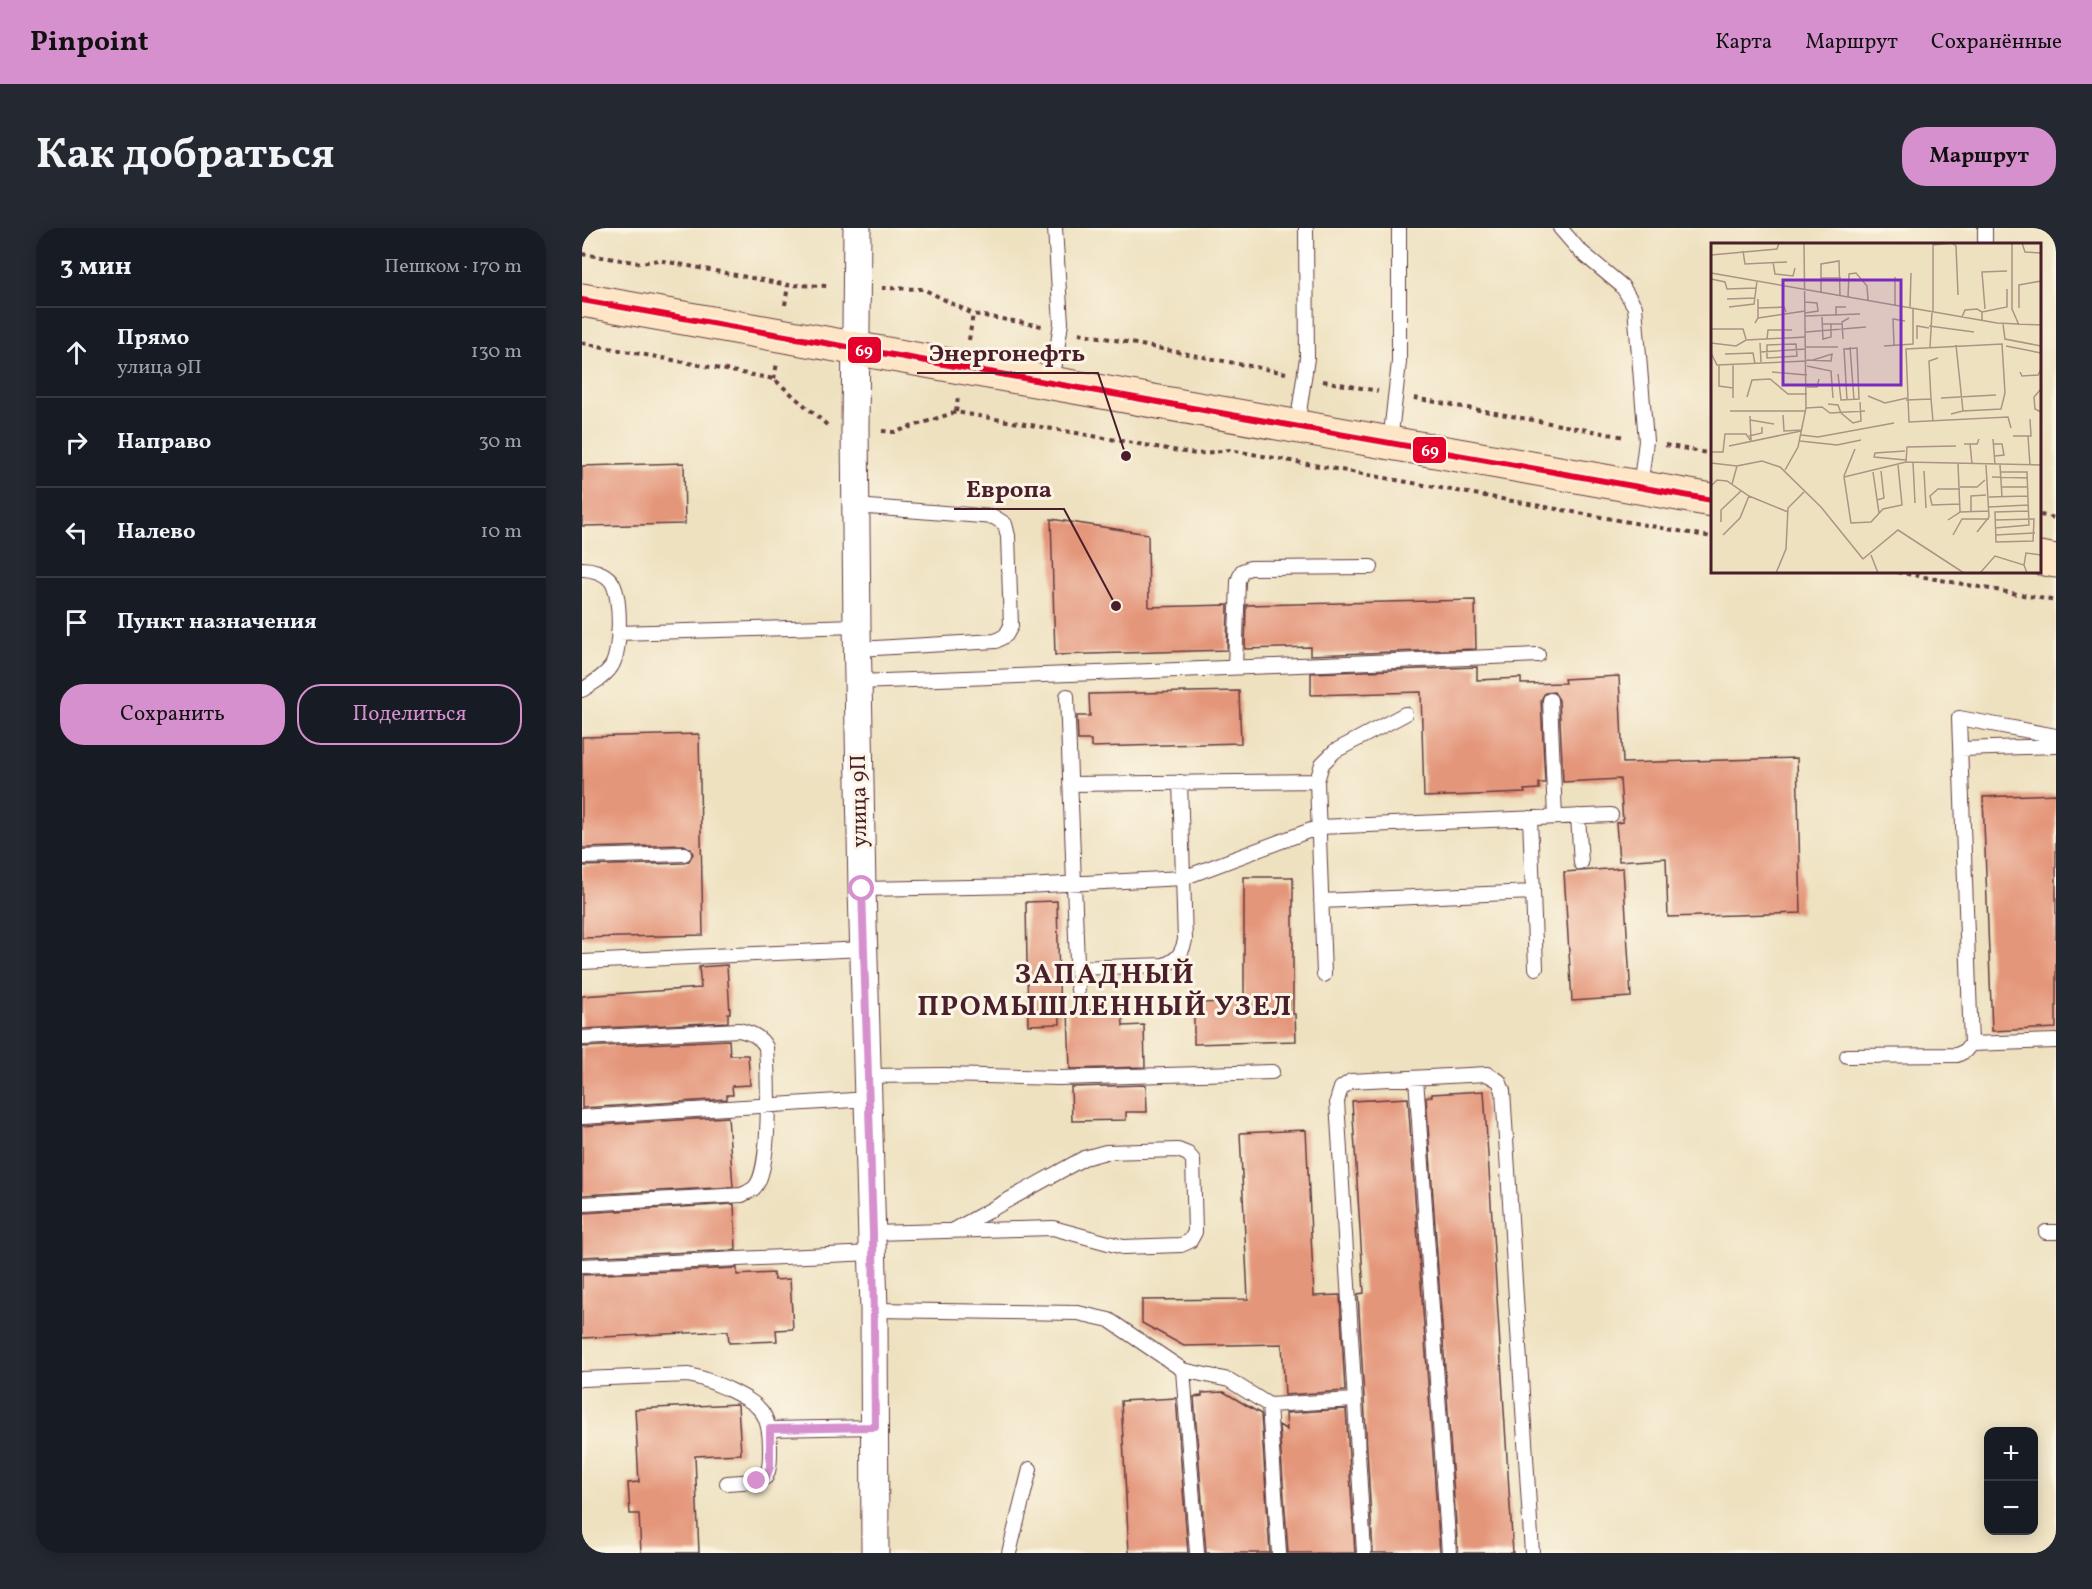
<!DOCTYPE html>
<html lang="ru">
<head>
<meta charset="utf-8">
<style>
	:root { --surface:#171b24; --page:#242831; --text:#f1f3f6; --muted:#9ea1a6; --line:#363941; --accent:#d690ce }
	body { margin:0; font-family:Vollkorn,serif; background:var(--page); color:var(--text) }
	.controls { position:absolute; right:18px; bottom:18px; display:grid; overflow:hidden; border-radius:12px; box-shadow:0 3px 15px #0003 }
	.controls button { width:54px; height:54px; display:grid; place-items:center; padding:0; border:0; border-bottom:2px solid var(--line); background:var(--surface); color:var(--text); font:30px sans-serif }
	.stop { position:absolute; width:18px; height:18px; margin:-14px; border:4px solid #d690ce; border-radius:50%; background:#fff }
	.stop.end { background:#d690ce; border-color:#fff; box-shadow:0 2px 6px #0008 }
	.list { margin:0; padding:0; list-style:none }
	h2 { display:flex; justify-content:space-between; align-items:center; height:78px; margin:0; padding:0 24px; font-size:26px }
	h2 small { font-size:20px; font-weight:400; color:var(--muted) }
	.list li { display:grid; grid-template-columns:39px 1fr auto; gap:18px; align-items:center; box-sizing:border-box; height:90px; padding:0 24px; border-top:2px solid var(--line) }
	.list b { display:block; font-size:22px; white-space:nowrap }
	.list p { margin:0; font-size:20px; white-space:nowrap; color:var(--muted) }
	.list em { font-size:20px; font-style:normal; color:var(--muted) }
	.actions { display:flex; gap:12px; padding:18px 24px }
	.actions a { flex:1; padding:14px 0; border:2px solid var(--accent); border-radius:24px; text-align:center; font-size:21px; color:var(--accent) }
	.actions .main { background:var(--accent); color:#111 }
	.icon { flex:none; width:33px; height:33px; fill:none; stroke:currentColor; stroke-width:2; stroke-linecap:round; stroke-linejoin:round }
	.map { position:relative; flex:none; width:1474px; height:1325px; overflow:hidden; border-radius:24px }
	header { display:flex; align-items:center; gap:36px; box-sizing:border-box; height:84px; padding:0 30px; background:var(--accent); color:#111 }
	header strong { font-size:28px }
	nav { display:flex; gap:33px; margin-inline-start:auto; font-size:21px }
	.intro { display:flex; align-items:center; justify-content:space-between; box-sizing:border-box; height:144px; padding:0 36px }
	h1 { margin:0; font-size:42px }
	.button { padding:15px 27px; border-radius:24px; background:var(--accent); color:#111; font-size:21px; font-weight:700 }
	main { display:flex; gap:36px; padding:0 36px }
	aside { flex:1; background:var(--surface); border-radius:24px; box-shadow:0 3px 15px #0003 }
	.map>svg:first-child { display:block }
	.building { fill:#e4967a }
	.lines { fill:none; stroke-linecap:round; stroke-linejoin:round }
	.service-casing { stroke:#633c41; stroke-width:16 }
	.minor-casing { stroke:#633c41; stroke-width:29 }
	.secondary-casing { stroke:#633c41; stroke-width:35 }
	.path { stroke:#633c41; stroke-width:4; stroke-dasharray:4.5 4.5; stroke-linecap:butt }
	.service { stroke:#fff; stroke-width:14 }
	.minor { stroke:#fff; stroke-width:27 }
	.secondary { stroke:#fde5c5; stroke-width:33 }
	.bus-1-casing { stroke:#fcf5e5; stroke-width:10 }
	.bus-1 { stroke:#e4002b; stroke-width:6 }
	.route { stroke:#d690ce; stroke-width:8 }
	.labels { text-anchor:middle; dominant-baseline:central; stroke-width:6; stroke-linejoin:round; paint-order:stroke }
	.street-label { font-size:22px; fill:#4a1f2b; stroke:#fcf5e5 }
	.district-label { font-size:28px; font-weight:bold; letter-spacing:1.5px; fill:#4a1f2b; stroke:#fcf5e5 }
	.inset-road { fill:none; stroke:#ac9384; stroke-width:1.5 }
	.view { fill:#7b2cbf; fill-opacity:0.15; stroke:#7b2cbf; stroke-width:3 }
	.inset-edge { fill:none; stroke:#4a1f2b; stroke-width:3 }
	.leader { fill:none; stroke:#4a1f2b; stroke-width:2 }
	.callout-dot { fill:#4a1f2b; stroke:#fcf5e5; stroke-width:2 }
	.callout-label { font-size:24px; text-anchor:middle; font-weight:bold; fill:#4a1f2b; stroke:#fcf5e5; stroke-width:6; stroke-linejoin:round; paint-order:stroke }
	.line-badge { stroke:#fcf5e5; stroke-width:2 }
	.badge-label { font-size:16px; text-anchor:middle; font-weight:bold; fill:#fff }
</style>
</head>
<body>
<header>
<strong>Pinpoint</strong>
<nav><a>Карта</a><a>Маршрут</a><a>Сохранённые</a></nav>
</header>
<div class="intro"><h1>Как добраться</h1><a class="button">Маршрут</a></div>
<main>
<aside>
<h2>3 мин<small>Пешком · 170 m</small></h2>
<ul class="list">
<li><svg class="icon" aria-label="ahead" viewBox="0 0 24 24"><path d="M12 20V5M6 11l6-6 6 6"/></svg><div><b>Прямо</b><p>улица 9П</p></div><em>130 m</em></li>
<li><svg class="icon" aria-label="right" viewBox="0 0 24 24"><path d="M7 20v-9h11M14 6l5 5-5 5"/></svg><div><b>Направо</b></div><em>30 m</em></li>
<li><svg class="icon" aria-label="left" viewBox="0 0 24 24"><path d="M17 20v-9H6M10 6l-5 5 5 5"/></svg><div><b>Налево</b></div><em>10 m</em></li>
<li><svg class="icon" aria-label="arrive" viewBox="0 0 24 24"><path d="M6 21V4h12l-3 4 3 4H6"/></svg><div><b>Пункт назначения</b></div></li>
</ul>
<div class="actions"><a class="main">Сохранить</a><a>Поделиться</a></div>
</aside>
<div class="map">
<svg width="1474" height="1325" viewBox="0 0 1474 1325">
	<rect width="100%" height="100%" fill="#fcf5e5"/>
	<filter id="ink" filterUnits="userSpaceOnUse"><feTurbulence type="fractalNoise" baseFrequency=".0167" numOctaves="2"/><feDisplacementMap in="SourceGraphic" scale="12" xChannelSelector="R" yChannelSelector="G"/><feConvolveMatrix kernelMatrix="1 2 1 2 8 2 1 2 1" color-interpolation-filters="sRGB"/></filter>
	<filter id="wash" filterUnits="userSpaceOnUse"><feTurbulence type="fractalNoise" baseFrequency=".008" numOctaves="4" result="noise"/><feDisplacementMap in="SourceGraphic" scale="24" xChannelSelector="R" yChannelSelector="G"/><feGaussianBlur stdDeviation="1.35" result="paint"/><feColorMatrix in="noise" values="0 0 0 0 0 0 0 0 0 0 0 0 0 0 0 0 0 1.4 0 .05"/><feComposite in="paint" operator="in"/></filter>
	<g filter="url(#wash)">
		<rect width="100%" height="100%" fill="#eee1c0"/>
		<g id="blocks">
			<path class="building" d="M102 235 103 296 0 298V238Z
				M469 291 566 306 567 379 646 377 645 422 473 427Z
				M893 372 894 421 728 427V419L663 421 664 377Z
				M895 439V452L939 450V456L983 455 982 451 1037 448 1041 535 1215 530 1219 685 1086 689 1084 630 1037 633 1034 595 1041 594 1038 551 981 554 977 472 972 464 963 465 959 472 963 555H957V561L942 562 943 565 842 569 839 464 729 467V445Z
				M657 463 659 515 509 519V512H496L495 488H508L507 466Z
				M117 506 121 707 0 710V638L102 635 107 633 111 626 109 621 102 617 0 620V509Z
				M1474 566V800L1410 803 1401 569Z
				M1041 640 1049 769 990 773 982 644Z
				M662 649H711V786H713L714 813 612 816V775L662 774Z
				M475 673 478 796 446 797 444 674Z
				M145 737 148 785H146V794L0 801V768L119 760 117 739Z
				M540 781 541 798 562 797 563 839 488 841 486 783Z
				M147 812 148 827H166L168 857 150 858 151 867H145V871L0 880V819Z
				M564 857 565 884H544V892L490 893 489 859Z
				M902 863 931 1325H876L844 869 850 868V866Z
				M826 870 858 1325H791L776 1066 782 1065 770 873Z
				M146 889 151 959 0 967V898Z
				M724 902 732 1068 758 1067 763 1163 703 1167 700 1116 602 1118 560 1095V1072L666 1071 658 905Z
				M152 976 154 1022 0 1029V985Z
				M155 1040V1047L191 1045 192 1052 208 1051 211 1101 194 1102 195 1113 147 1115 146 1103 0 1110V1047Z
				M642 1164 679 1186 688 1325H624L612 1169 620 1168V1165Z
				M594 1170 606 1325H547L539 1173Z
				M155 1176 156 1177 159 1226 113 1228 117 1325H59L57 1286H48L46 1255 57 1254 53 1181Z
				M764 1181 773 1325H706L697 1197 705 1202 704 1185Z"/>
		</g>
	</g>
	<g filter="url(#ink)">
		<use href="#blocks" fill-opacity="0" stroke="#633c41" stroke-width="1.5"/>
		<g class="lines">
			<defs>
				<path id="service" d="M978 0 997 22 1040 58 1053 79 1064 213 1058 260
					M1403 0V16
					M470 155 479 95 473 0
					M715 198 725 130 724 0
					M808 215 817 134V0
					M274 278 412 289 423 296 426 308 429 398 424 407 414 413 276 421
					M0 341C10 341 23 345 29 353 40 367 39 425 29 439 22 449 10 456 0 462
					M36 405 275 398
					M653 439 656 353 660 343 668 340 789 339
					M276 454 596 442 956 427
					M485 468 496 762
					M968 472 973 589
					M1378 521 1474 518
					M488 556 735 553
					M996 588 999 635
					M948 590 954 740
					M0 629 102 626
					M280 661 443 658 601 650 737 599 1029 587
					M739 673 951 664
					M0 734 282 721
					M495 740 582 737C595 732 600 726 603 712L598 554
					M742 747 735 553 740 536 753 523 823 486
					M0 810 157 802C169 805 178 808 184 819 186 845 190 944 172 960 169 963 163 965 160 967L0 976
					M1389 816 1474 813
					M1265 828 1375 827 1383 823 1389 816 1377 490 1474 508
					M286 848 361 847 477 850 690 844
					M834 850 867 1325
					M0 889 287 871
					M1464 1004H1474
					M291 1005 471 1000 541 1019 599 1017 608 1013 613 1004 611 932 606 926 596 922 524 924 502 930 372 1002
					M0 1038 291 1025
					M292 1082 496 1085 527 1092 601 1142 615 1325
					M601 1142 647 1152 687 1177 772 1172
					M0 1151 106 1147C120 1149 132 1155 146 1161 178 1177 188 1183 188 1221 188 1232 188 1240 184 1249L175 1253 145 1255
					M687 1177 697 1325
					M188 1201 293 1199
					M427 1325 448 1241
					M782 1325 755 873 759 860 769 853 905 846 917 853 921 863 950 1325"/>
				<path id="minor" d="M275 0 273 200 275 398 280 661 292 1082 293 1325"/>
				<path id="secondary" d="M0 72 1130 272
					M1458 330 1474 333"/>
			</defs>
			<use href="#service" class="service-casing"/>
			<use href="#minor" class="minor-casing"/>
			<use href="#secondary" class="secondary-casing"/>
			<path class="path" d="M0 26 59 35 76 32 206 57 248 58
				M300 60 341 61 391 86 460 98
				M203 77 206 57
				M497 105 704 145
				M387 112 391 86
				M0 115 192 151 245 197
				M192 151 195 135
				M741 153 796 163
				M832 170 1043 209
				M374 184 376 169
				M300 203 313 204 374 184 614 226 648 222 1130 309
				M1083 217 1130 226
				M1458 287 1474 290
				M1315 344 1474 373"/>
			<use href="#service" class="service"/>
			<use href="#minor" class="minor"/>
			<use href="#secondary" class="secondary"/>
			<defs>
				<path id="bus-1" d="M0 72 1130 272"/>
			</defs>
			<use href="#bus-1" class="bus-1-casing"/>
			<use href="#bus-1" class="bus-1"/>
		</g>
	</g>
	<g class="lines" filter="url(#ink)">
		<path class="route" d="M175 1253 184 1249 188 1239V1201L293 1199 291 1005 280 661"/>
	</g>
	<g class="labels">
		<g class="street-label">
			<text transform="translate(278 573) rotate(-91)">улица 9П</text>
		</g>
		<g class="district-label">
			<text x="523" y="747">ЗАПАДНЫЙ<tspan x="523" dy="32">ПРОМЫШЛЕННЫЙ УЗЕЛ</tspan></text>
		</g>
	</g>
	<g transform="translate(1129 15)">
		<rect width="330" height="330" fill="#eee1c0"/>
		<path class="inset-road" d="M241 0 245 3 247 52M301 0V66L308 82M311 0 314 9 330 10M32 8 34 21 76 19M0 12 66 6 68 0M62 19 64 31 82 33 84 25M0 30 286 80 330 82M110 35H130M0 36 14 39 16 46 45 45M110 49V21L128 18 129 52M137 54 138 31 145 30 156 43 157 57M16 56 44 55M94 59 106 60 107 68 94 70M184 62V34M18 64 43 61 46 38M47 65 73 64 75 69M199 65 200 30M308 65V42L330 38M274 66 271 29 296 28M222 69V2L241 0M271 69 296 64V46M125 72V64H135M94 73 149 71M111 74 112 97M251 74 254 67 266 66 271 69V78M47 75V56M44 80 47 75 94 68M111 81H131M292 81 294 96 330 103M218 83 263 89M0 86H32L35 96M95 89 155 84M56 96 57 87H81M112 96 120 94V81M132 96 131 79 138 75M206 96V83L218 85M0 100 25 103 35 97 95 94M49 100 50 119M85 101 86 113 56 115V102ZM183 102 182 76 194 78M173 103 202 101V65M295 103 330 110M95 104H127M139 104 143 157M219 104 221 69M49 109 95 106M0 110 6 122 96 118M14 111 42 110 44 121M96 117 120 118 121 111 102 117M8 122V143L22 145M22 122V155M96 123 120 128 122 155M61 129 96 132M309 129 311 133 327 132 330 126M127 131 130 157 148 156 146 105 133 106 136 157M96 144H106L108 136M330 146 323 154 324 166 330 169M157 153 174 160 196 155M36 154 41 137 59 136 77 151H96M230 155 285 152M220 156 222 178M195 157 220 156 218 118 227 115M117 161 127 162 130 170 142 180 150 178 149 159M95 165 111 164 119 170 154 168M19 168H94M252 168 290 166 294 150 291 101 195 106 198 179 297 174 300 185M240 171 252 168 245 102M72 172 73 188 90 187M39 173 40 197M39 177 63 181M90 192 107 194 183 180M38 193 51 190V184M302 193H320L319 176M317 193 319 222M282 196 284 222M89 198 126 202 150 197M253 201H266L268 196M259 201 261 221M282 201H291L293 212 284 213M18 203 90 188M245 203 196 204 195 219 330 222M194 208 164 210 163 214 195 217M0 209H12L14 191H35L40 198M202 219 204 260M0 220 26 223M187 222 191 262 172 266 160 279 140 280 133 234 195 219M289 222 291 254M74 227 87 204 95 165 93 0M213 228 215 265M162 229 168 270M133 233 144 206M281 234 317 235M21 241 26 223 51 218 69 224 110 264 152 316M0 243 6 237 16 238 38 253 77 269M249 244H266L274 237M291 244H317M249 246H227L219 253 221 262 249 261M278 254 317 253M166 257 173 255 170 228M278 264 317 262M249 269 278 268M260 269V253L275 252M237 277 249 269 247 220M284 277 323 276 322 298 285 299 284 270V269L317 268M10 279V267L30 248M284 285 318 282 316 229H290M266 289 278 274 275 222M12 292 29 275 38 253M242 292 251 276H278M284 292 324 290M160 312 167 330M152 316 187 287 253 330M313 322 315 310 330 312M65 330 75 306 77 265 93 249M269 330 284 313 313 322 316 330"/>
		<path class="view" d="M72 37H190V142H72Z"/>
		<rect width="330" height="330" class="inset-edge"/>
	</g>
	<path class="leader" d="M544 228L516 145H335M534 378L482 281H372"/>
	<g class="callout-dot">
		<circle cx="544" cy="228" r="6"/>
		<circle cx="534" cy="378" r="6"/>
	</g>
	<g class="callout-label">
		<text x="425" y="133">Энергонефть</text>
		<text x="427" y="269">Европа</text>
	</g>
	<g class="line-badge">
		<rect x="265" y="108" width="35" height="28" rx="6" fill="#e4002b"/>
		<rect x="830" y="208" width="35" height="28" rx="6" fill="#e4002b"/>
	</g>
	<g class="badge-label">
		<text x="282" y="128">69</text>
		<text x="848" y="228">69</text>
	</g>
</svg>
<div class="controls">
<button>+</button>
<button>−</button>
</div>
<div class="stop" style="left:280px;top:661px"></div>
<div class="stop end" style="left:175px;top:1253px"></div>
</div>
</main>
</body>
</html>
